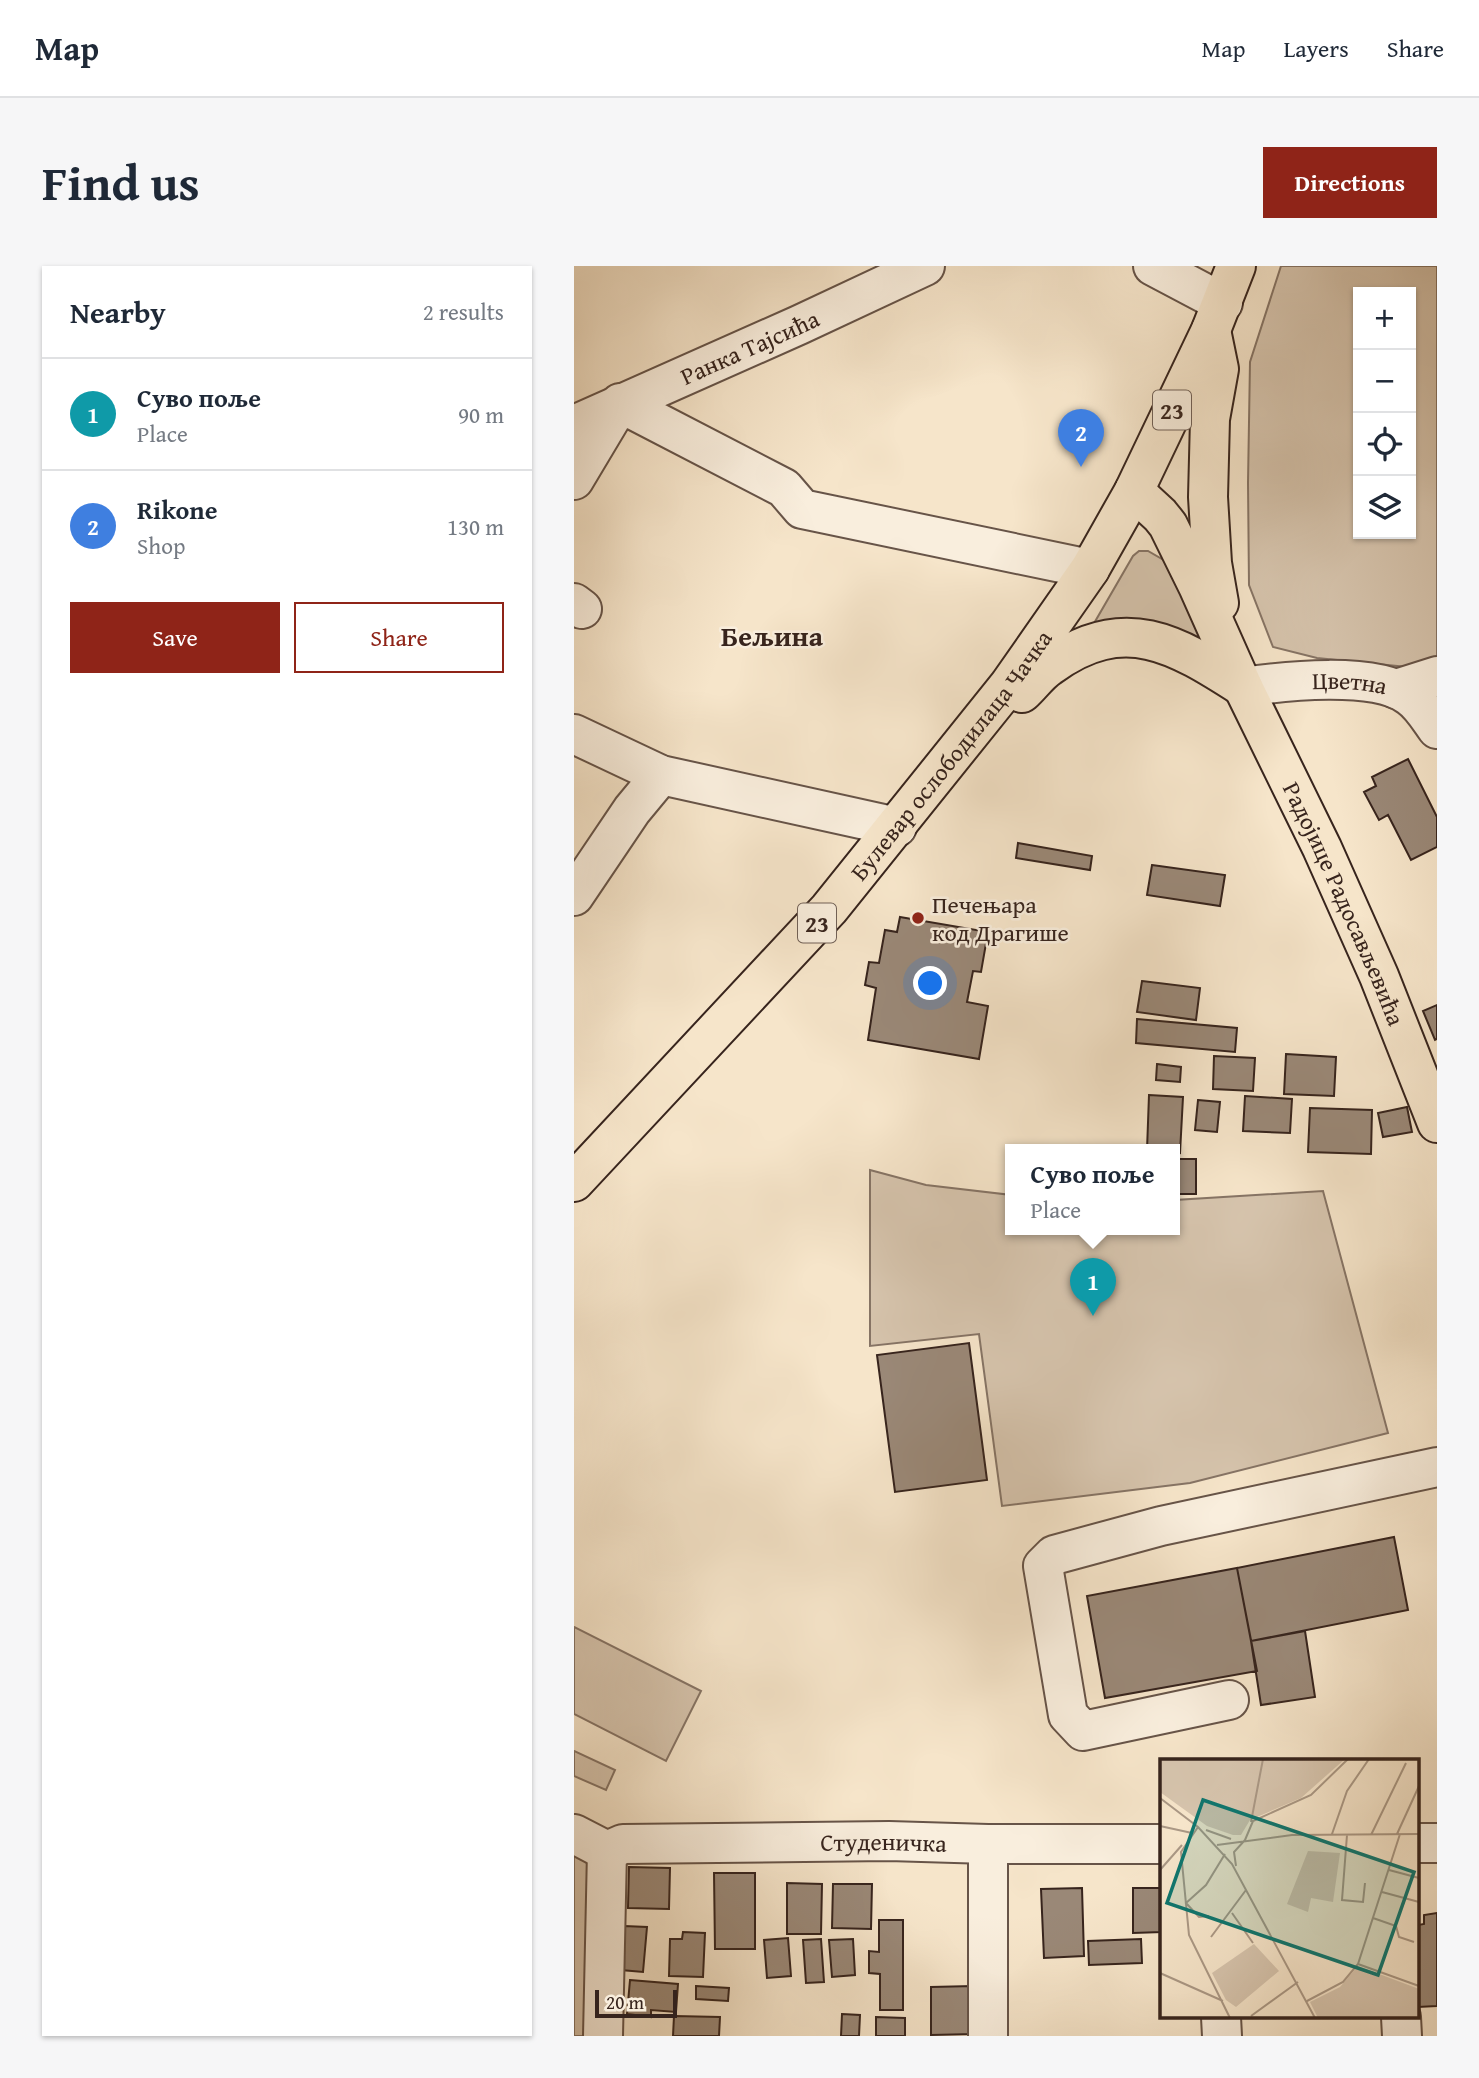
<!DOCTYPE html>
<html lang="en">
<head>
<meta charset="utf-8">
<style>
	:root { --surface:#fff; --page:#f6f6f7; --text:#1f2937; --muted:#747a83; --line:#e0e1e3; --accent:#8f2418 }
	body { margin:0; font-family:"Gentium Book Plus",serif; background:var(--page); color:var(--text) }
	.controls { position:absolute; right:21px; top:21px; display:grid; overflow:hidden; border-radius:0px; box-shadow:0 2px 5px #0004 }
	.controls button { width:63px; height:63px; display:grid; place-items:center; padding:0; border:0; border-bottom:2px solid var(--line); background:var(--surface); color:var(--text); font:35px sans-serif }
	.scale { position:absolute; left:21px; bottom:18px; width:82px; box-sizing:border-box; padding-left:7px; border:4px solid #37241d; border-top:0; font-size:19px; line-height:24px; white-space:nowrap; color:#37241d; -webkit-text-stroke:5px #f9eedd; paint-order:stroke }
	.you { position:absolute; left:357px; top:718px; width:24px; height:24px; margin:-18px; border:5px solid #fff; border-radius:50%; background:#1a73e8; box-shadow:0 0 0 10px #1a73e833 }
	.badge { display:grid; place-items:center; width:46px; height:46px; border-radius:50%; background:var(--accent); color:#fff; font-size:23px; font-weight:700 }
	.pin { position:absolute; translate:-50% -58px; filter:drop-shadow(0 2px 4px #0008) }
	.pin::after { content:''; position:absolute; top:37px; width:24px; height:21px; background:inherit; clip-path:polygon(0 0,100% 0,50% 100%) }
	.popup { position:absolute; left:431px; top:878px; width:175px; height:91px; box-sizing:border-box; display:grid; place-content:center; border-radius:0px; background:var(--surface); filter:drop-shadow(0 2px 5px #0005); font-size:23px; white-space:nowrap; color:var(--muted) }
	.popup b { font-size:26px; color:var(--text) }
	.popup::after { content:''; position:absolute; left:50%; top:100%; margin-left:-14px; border:14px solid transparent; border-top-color:var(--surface) }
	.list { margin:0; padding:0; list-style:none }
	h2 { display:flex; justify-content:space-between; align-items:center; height:91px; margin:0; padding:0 28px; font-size:30px }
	h2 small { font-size:23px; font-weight:400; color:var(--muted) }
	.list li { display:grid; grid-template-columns:46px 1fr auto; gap:21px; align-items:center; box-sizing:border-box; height:112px; padding:0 28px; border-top:2px solid var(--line) }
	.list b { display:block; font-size:26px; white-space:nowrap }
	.list p { margin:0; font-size:23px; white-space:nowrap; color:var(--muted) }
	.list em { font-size:23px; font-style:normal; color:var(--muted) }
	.actions { display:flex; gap:14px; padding:21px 28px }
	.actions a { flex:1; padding:16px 0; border:2px solid var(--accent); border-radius:0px; text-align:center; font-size:24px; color:var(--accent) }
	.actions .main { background:var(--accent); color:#fff }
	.icon { flex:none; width:38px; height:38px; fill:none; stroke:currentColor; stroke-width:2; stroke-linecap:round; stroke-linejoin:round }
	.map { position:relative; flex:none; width:863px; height:1770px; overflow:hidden; border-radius:0px }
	header { display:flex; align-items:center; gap:42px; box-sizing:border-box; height:98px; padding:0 35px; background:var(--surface); border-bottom:2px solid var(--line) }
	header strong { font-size:33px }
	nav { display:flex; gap:38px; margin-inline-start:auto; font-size:24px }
	.intro { display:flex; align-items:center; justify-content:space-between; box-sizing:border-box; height:168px; padding:0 42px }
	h1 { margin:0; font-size:49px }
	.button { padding:18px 32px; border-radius:0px; background:var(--accent); color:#fff; font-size:24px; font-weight:700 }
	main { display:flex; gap:42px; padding:0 42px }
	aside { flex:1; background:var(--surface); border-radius:0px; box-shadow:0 2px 5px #0004 }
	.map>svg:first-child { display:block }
	.green { fill:#d6c4ad; stroke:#867465; stroke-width:2; fill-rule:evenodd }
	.building { fill:#9a8877; stroke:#37241d; stroke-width:2 }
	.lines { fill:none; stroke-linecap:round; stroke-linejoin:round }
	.minor-casing { stroke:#675448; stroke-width:42 }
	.major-casing { stroke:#37241d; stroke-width:42 }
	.minor { stroke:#f9eedd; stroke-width:38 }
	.major { stroke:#f6e5ca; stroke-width:38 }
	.poi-dot { fill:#8f2418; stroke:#f9eedd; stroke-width:2.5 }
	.labels { text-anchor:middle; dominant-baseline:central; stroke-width:5; stroke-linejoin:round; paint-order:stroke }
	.shield { fill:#f9eedd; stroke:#716157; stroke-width:2 }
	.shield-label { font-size:23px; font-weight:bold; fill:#37241d }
	.street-label { font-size:24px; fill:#37241d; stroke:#f9eedd }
	.poi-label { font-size:24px; fill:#37241d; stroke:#f9eedd; text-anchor:start }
	.quarter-label { font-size:28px; font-weight:bold; fill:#37241d; stroke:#f9eedd }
	.inset-road { fill:none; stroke:#aa9885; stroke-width:2 }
	.view { fill:#0f766e; fill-opacity:0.15; stroke:#0f766e; stroke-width:3.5 }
	.inset-edge { fill:none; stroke:#37241d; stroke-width:3.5 }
</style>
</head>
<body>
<header>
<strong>Map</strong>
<nav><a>Map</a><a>Layers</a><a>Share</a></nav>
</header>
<div class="intro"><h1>Find us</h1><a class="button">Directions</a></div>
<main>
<aside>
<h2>Nearby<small>2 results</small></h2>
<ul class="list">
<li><span class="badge" style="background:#0f9aa8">1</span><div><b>Суво поље</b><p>Place</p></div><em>90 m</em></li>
<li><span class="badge" style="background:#3f7fe0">2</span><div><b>Rikone</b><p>Shop</p></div><em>130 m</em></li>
</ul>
<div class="actions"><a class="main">Save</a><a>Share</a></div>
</aside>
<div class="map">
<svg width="863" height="1770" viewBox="0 0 863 1770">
	<rect width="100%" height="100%" fill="#f6e5ca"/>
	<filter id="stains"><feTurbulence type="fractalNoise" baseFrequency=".00286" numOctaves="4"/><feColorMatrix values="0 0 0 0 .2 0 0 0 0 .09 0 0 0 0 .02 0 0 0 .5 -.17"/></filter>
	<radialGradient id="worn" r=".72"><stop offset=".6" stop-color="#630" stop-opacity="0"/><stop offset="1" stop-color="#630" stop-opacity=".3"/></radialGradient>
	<path class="green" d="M707 0H863V436L833 401 743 392 699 381 675 319 674 217 676 96ZM784 26H837V268H784Z
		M565 285H574L593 296 629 376 515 366 559 290Z
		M296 904 352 919 437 929V964H601V934L749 925 814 1167 616 1217 428 1240 405 1068 296 1080Z
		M0 1361 127 1425 92 1495 0 1448Z
		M0 1485 41 1504 32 1524 0 1510Z
		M0 1586 19 1590 13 1770H0Z"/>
	<path class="building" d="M834 493 863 551V581L837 594 814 549 805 554 790 526 802 520 798 511Z
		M444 577 518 590 516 604 442 592Z
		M578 599 651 609 646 640 573 629Z
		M326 651 414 666 407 706 399 705 393 736 414 740 405 793 294 774 302 722 291 719 295 696 305 697 311 664 323 666Z
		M568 715 626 722 622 754 563 746Z
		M863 739V773L861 774 849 745Z
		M563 753 663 762 661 786 562 777Z
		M712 788 762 791 760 830 710 828Z
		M640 790 681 792 679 825 639 823Z
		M583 798 607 801 606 816 582 814Z
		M575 829 609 831 606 887 601 886V884H573Z
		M671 830 718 833 716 867 669 865Z
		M624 834 646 836 643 866 621 864Z
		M833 841 838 866 809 871 804 847Z
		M736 842 798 844 797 888 734 886Z
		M601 893H622V928H601Z
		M395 1077 413 1214 321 1226 303 1089Z
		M820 1271 834 1344 677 1375 663 1302Z
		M663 1302 683 1405 531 1432 513 1330Z
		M731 1365 741 1431 687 1439 677 1375Z
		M55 1601 96 1602 95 1643 54 1642Z
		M140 1607H181V1683H141Z
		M213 1617 248 1618 247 1668H213Z
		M259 1618H298L297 1663 258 1662Z
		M508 1622 510 1690 470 1692 467 1623Z
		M559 1622H588V1666L559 1667Z
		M863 1647V1740L844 1741V1659L850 1658V1649Z
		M305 1654H329V1744H306V1708L295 1707V1685L305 1686Z
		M50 1660 73 1661 69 1706 47 1704Z
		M109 1666 131 1667 129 1711 95 1710 96 1673H108Z
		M214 1672 217 1710 193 1712 190 1674Z
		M247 1673 250 1716 232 1717 229 1674Z
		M279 1673 281 1709 258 1711 255 1674Z
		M567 1673 568 1697 515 1699 514 1675Z
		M56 1714 104 1718 102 1746 77 1744V1751L53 1748Z
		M122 1720 155 1722 154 1735 122 1733Z
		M399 1720 400 1768 357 1769V1721Z
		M268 1748 286 1749 285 1770H267Z
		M100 1750 146 1751 145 1770H99Z
		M302 1751 331 1752V1770H302Z"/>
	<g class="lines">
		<defs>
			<g id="minor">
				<path d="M579 0 649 37"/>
				<path id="s1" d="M0 159 225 59 351 0"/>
				<path d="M0 214 46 137 210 222 228 243 516 303"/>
				<path d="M0 337 8 343"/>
				<path id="s2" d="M669 421C710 415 801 405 835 430 847 438 855 452 863 463"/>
				<path d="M822 423 863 410"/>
				<path d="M0 468 87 509 323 561"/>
				<path d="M0 630 58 544 87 509"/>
				<path d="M655 1434 509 1465 494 1449 469 1300 480 1289 587 1260 863 1201"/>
				<path d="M0 1568 33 1585"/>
				<path d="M844 1577H863"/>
				<path id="s3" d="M33 1585 49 1578 143 1577 315 1575 414 1578H588"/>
				<path d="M647 1751 648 1770"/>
				<path d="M827 1751 828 1770"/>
				<path d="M29 1770 33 1585"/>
				<path d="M414 1770V1578"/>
			</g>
			<g id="major">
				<path d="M637 64 645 103 636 153 634 231 638 297 645 337"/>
				<path id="s4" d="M560 225 586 249 594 259 624 320 669 421 748 582 805 710 863 857"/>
				<path d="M448 427C458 418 465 407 476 400 550 346 602 378 669 421"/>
				<path id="s5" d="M0 916 255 643 435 419 516 303 560 225 637 64 662 0"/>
			</g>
		</defs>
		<use href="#minor" class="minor-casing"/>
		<use href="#major" class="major-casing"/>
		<use href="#minor" class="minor"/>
		<use href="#major" class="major"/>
	</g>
	<circle class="poi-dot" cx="344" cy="652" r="7"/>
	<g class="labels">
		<g class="shield">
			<rect x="579" y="124.5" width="38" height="39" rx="5"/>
			<rect x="224" y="637.5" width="38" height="39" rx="5"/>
		</g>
		<g class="shield-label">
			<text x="598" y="144">23</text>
			<text x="243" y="657">23</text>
		</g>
		<g class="street-label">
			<text stroke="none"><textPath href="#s1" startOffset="192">Ранка Тајсића</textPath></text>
			<text stroke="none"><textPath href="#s2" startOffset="107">Цветна</textPath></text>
			<text stroke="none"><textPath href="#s5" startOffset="570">Булевар ослободилаца Чачка</textPath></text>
			<text stroke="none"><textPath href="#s4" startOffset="466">Радојице Радосављевића</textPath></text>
			<text stroke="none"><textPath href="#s3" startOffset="278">Студеничка</textPath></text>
		</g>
		<g class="poi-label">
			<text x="358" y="638">Печењара<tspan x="358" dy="28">код Драгише</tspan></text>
		</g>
		<g class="quarter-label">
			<text x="198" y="369">Бељина</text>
		</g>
	</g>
	<g transform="translate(586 1493)">
		<rect width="259" height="259" fill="#f6e5ca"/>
		<path d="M0 0H185L141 39 90 61 81 76H73L47 67 0 33ZM148 92 180 94 173 143 151 139 148 153 127 145ZM94 185 119 212 76 248 66 241 52 214ZM198 207 259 230V259H158L150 243 180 228Z" fill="#d6c4ad"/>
		<path class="inset-road" d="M0 39 38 68 72 105 155 259M91 63 103 0M0 67 32 74M38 68 21 93 29 176 70 259M46 71 71 80M172 75 187 32 209 0M237 75 259 27M187 76 182 141 203 143 205 124M211 76 246 4M85 81 93 62 151 36 188 0M57 86 132 76 259 75M76 107 74 93 85 81M0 111 22 86M229 111 259 119M222 133 259 143M72 154 93 184M49 157 39 158 26 144 46 126 65 95M213 159 236 167 239 178 254 183M51 178 86 131M198 205 259 227M0 214 63 242M147 242 183 223 198 205 240 75M91 257 138 223"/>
		<path class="view" d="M43 41 254 113 218 216 7 144Z"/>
		<rect width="259" height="259" class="inset-edge"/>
	</g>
	<rect width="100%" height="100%" filter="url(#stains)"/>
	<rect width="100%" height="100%" fill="url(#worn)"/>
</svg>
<div class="controls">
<button>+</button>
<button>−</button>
<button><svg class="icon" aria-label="locate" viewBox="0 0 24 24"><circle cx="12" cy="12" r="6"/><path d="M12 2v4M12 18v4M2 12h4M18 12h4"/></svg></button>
<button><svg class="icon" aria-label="layers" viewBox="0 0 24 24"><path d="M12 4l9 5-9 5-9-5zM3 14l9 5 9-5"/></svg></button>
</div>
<div class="scale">20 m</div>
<div class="you"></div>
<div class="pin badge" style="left:519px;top:1050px;background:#0f9aa8">1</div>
<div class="popup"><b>Суво поље</b>Place</div>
<div class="pin badge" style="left:507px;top:201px;background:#3f7fe0">2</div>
</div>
</main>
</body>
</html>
